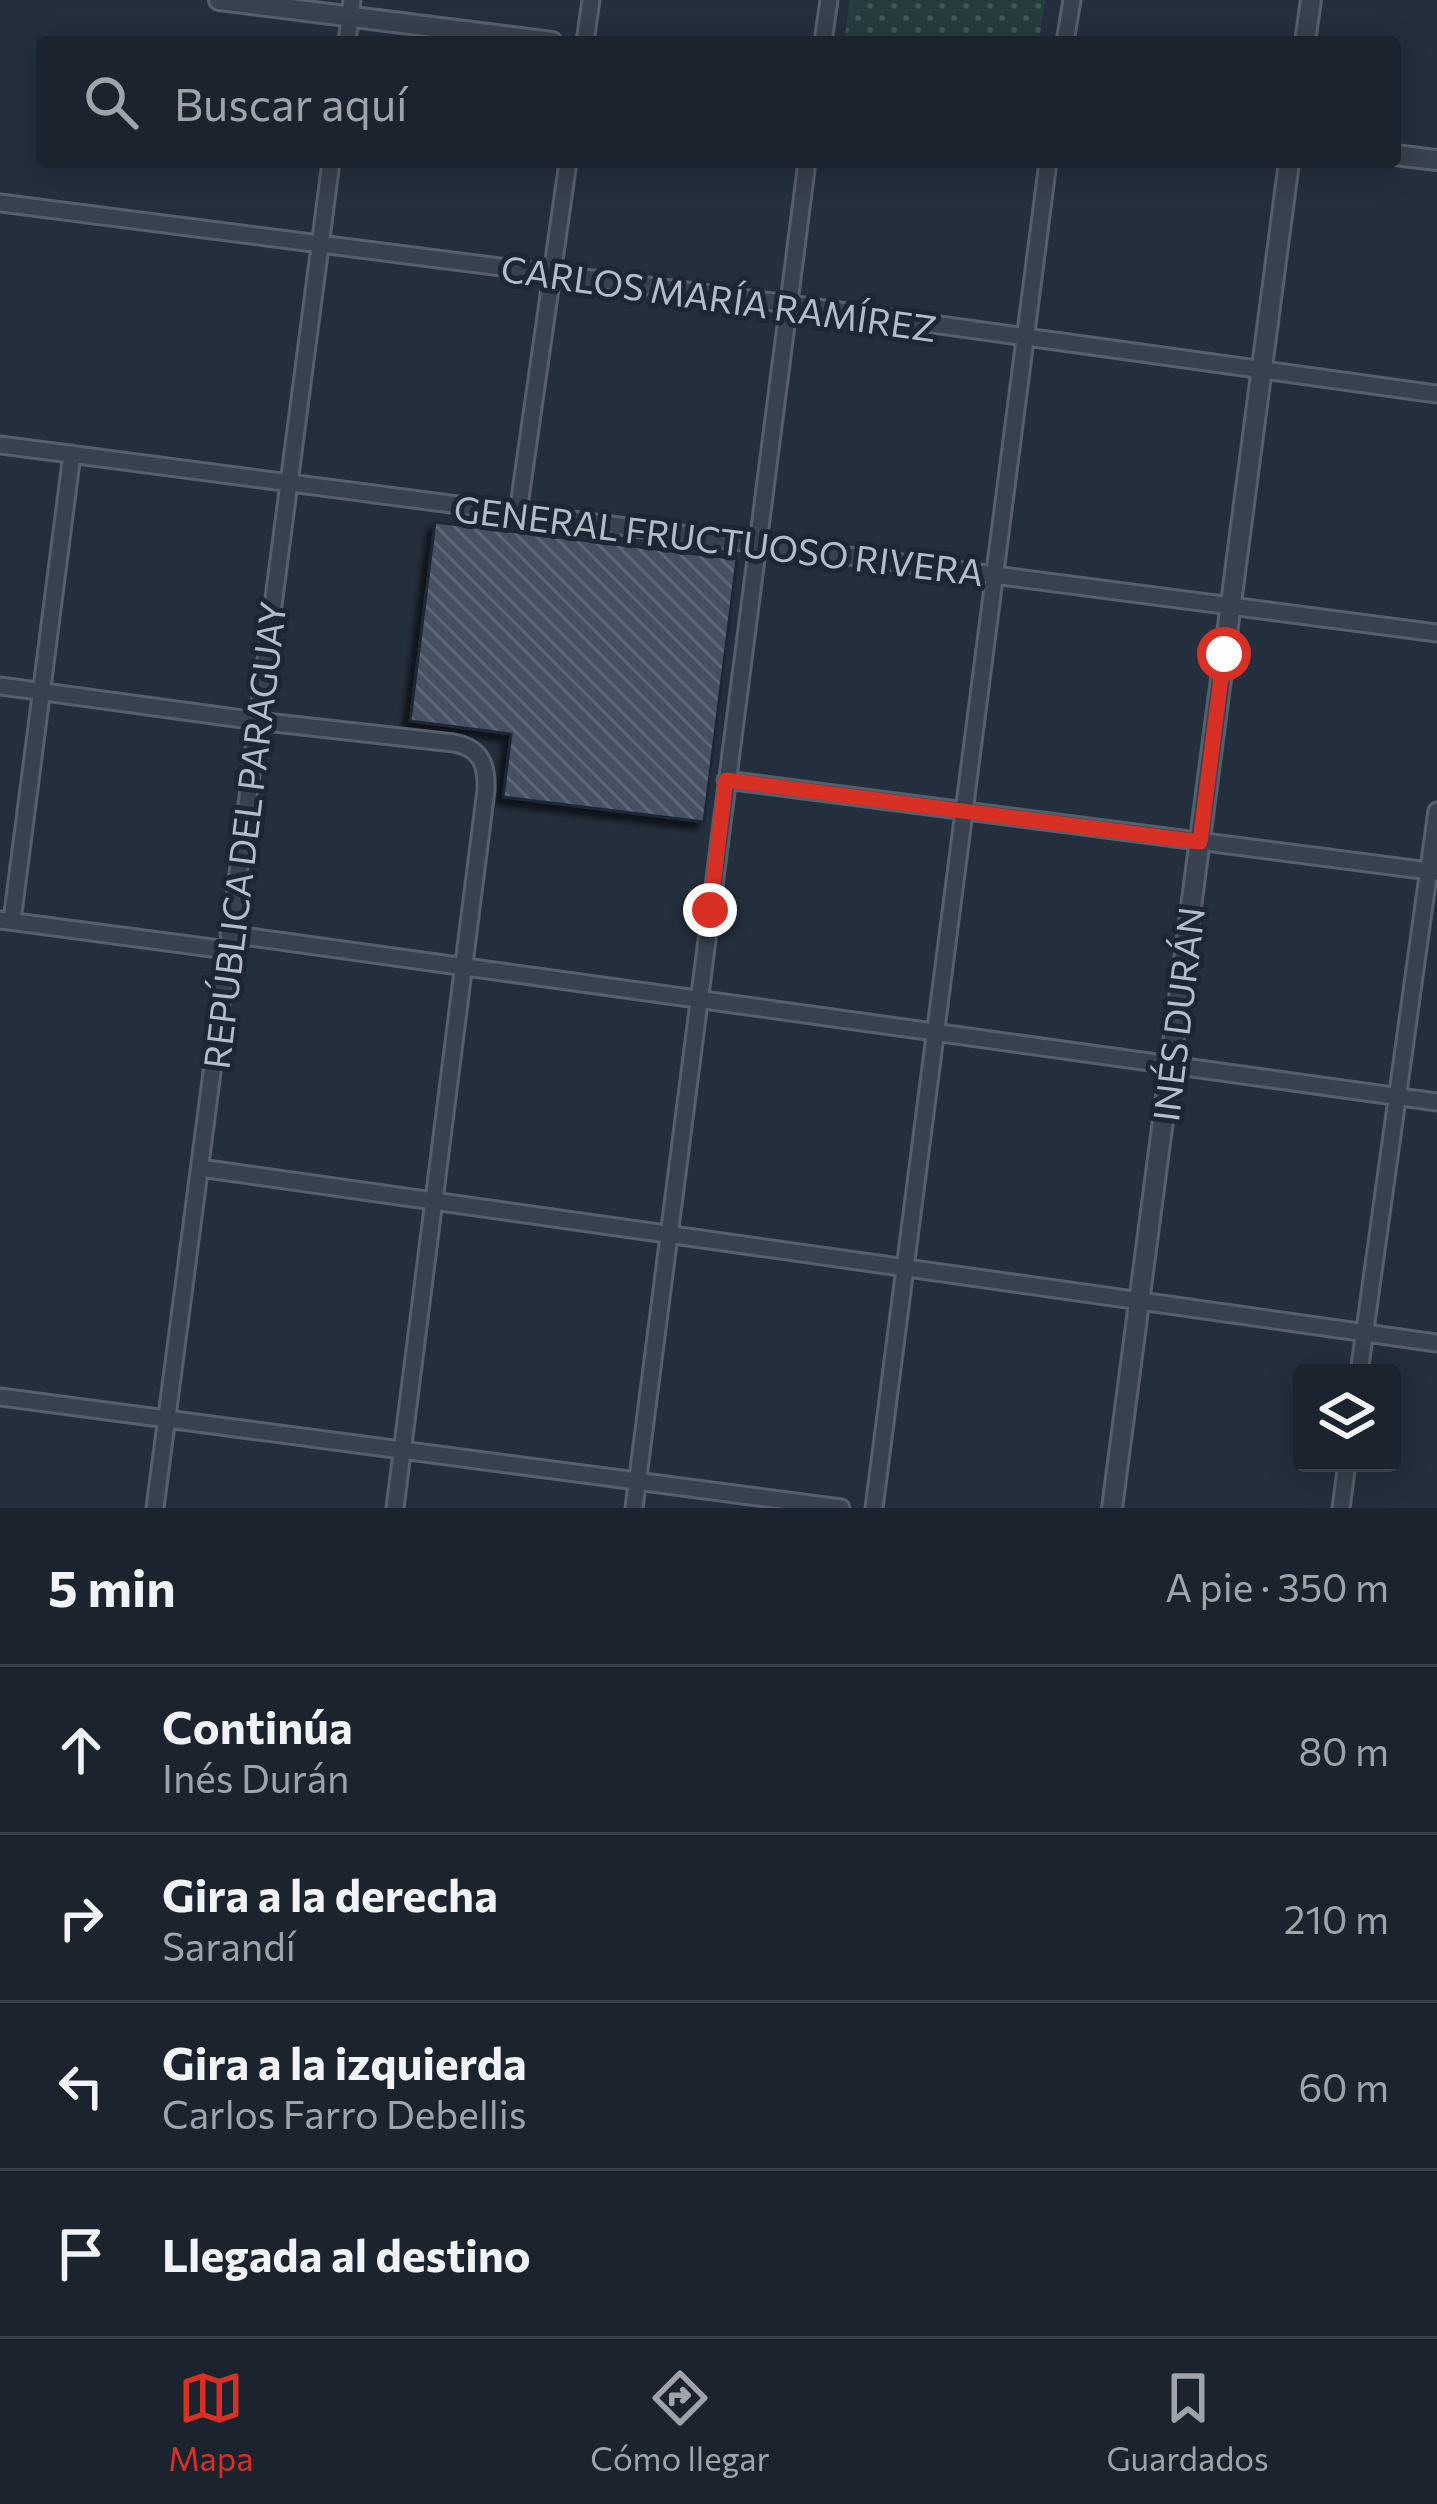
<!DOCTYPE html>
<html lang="es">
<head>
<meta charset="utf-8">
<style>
	:root { --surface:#1b232e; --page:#242b36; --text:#f1f3f6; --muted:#a0a4aa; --line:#39404a; --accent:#d93025 }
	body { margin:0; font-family:Commissioner,sans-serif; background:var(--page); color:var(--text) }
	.controls { position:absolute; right:36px; bottom:36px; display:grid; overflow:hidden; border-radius:12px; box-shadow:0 6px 30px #0003 }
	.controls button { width:108px; height:108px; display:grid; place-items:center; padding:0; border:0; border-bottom:3px solid var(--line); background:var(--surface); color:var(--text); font:60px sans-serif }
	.stop { position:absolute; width:36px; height:36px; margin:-27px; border:9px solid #d93025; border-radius:50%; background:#fff }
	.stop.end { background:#d93025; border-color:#fff; box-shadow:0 3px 12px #0008 }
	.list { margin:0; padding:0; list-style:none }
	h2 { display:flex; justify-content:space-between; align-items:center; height:156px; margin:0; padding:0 48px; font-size:51px }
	h2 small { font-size:39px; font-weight:400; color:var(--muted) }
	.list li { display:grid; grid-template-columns:78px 1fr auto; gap:36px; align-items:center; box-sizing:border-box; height:168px; padding:0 48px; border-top:3px solid var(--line) }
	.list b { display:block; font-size:45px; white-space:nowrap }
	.list p { margin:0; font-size:39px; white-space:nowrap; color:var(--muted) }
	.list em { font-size:39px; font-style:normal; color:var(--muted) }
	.icon { flex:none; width:66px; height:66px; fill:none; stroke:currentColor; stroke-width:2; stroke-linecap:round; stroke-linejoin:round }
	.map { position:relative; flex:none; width:1437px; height:1508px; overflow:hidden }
	.search { position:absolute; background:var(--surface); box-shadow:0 6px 30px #0003; left:36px; right:36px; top:36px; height:132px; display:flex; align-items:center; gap:30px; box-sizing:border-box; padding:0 42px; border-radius:12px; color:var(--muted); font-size:45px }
	.sheet { height:828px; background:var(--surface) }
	nav { display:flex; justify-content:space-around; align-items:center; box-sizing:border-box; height:168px; border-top:3px solid var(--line); background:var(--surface); font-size:33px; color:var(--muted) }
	nav a { display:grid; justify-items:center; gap:6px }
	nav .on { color:var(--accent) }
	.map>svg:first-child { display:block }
	.green { fill:url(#green-dots) }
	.building { fill:url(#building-back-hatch); stroke:#1f2835; stroke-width:3; filter:url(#shadow) }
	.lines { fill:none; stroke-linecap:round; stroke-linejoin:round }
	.minor-casing { stroke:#565f6c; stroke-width:21 }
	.tertiary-casing { stroke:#565f6c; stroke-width:24 }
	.minor { stroke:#38414e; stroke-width:15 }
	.tertiary { stroke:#38414e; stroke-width:18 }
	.route { stroke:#d93025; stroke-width:15 }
	.labels { text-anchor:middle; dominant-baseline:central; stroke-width:10; stroke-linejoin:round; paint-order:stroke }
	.street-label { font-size:36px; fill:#b4bcc9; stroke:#1d2633 }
</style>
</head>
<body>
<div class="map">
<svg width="1437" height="1508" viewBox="0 0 1437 1508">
	<defs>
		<pattern id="green-dots" width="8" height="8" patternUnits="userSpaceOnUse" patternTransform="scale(3)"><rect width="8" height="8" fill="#263c3f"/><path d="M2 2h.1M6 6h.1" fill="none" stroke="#435659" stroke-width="1.8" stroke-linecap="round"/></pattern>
		<pattern id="building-back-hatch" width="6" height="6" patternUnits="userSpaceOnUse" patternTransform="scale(3)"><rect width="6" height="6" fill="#455162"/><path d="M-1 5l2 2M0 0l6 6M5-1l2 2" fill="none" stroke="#5d6877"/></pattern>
		<filter id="shadow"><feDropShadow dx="-7" dy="7" stdDeviation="3" flood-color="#0009"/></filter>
	</defs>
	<rect width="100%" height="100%" fill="#242f3e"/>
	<path class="green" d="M850 0H1045L1039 42H844Z"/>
	<path class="building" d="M435 522 737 559 704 822 503 797 511 734 410 721Z"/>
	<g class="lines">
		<defs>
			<path id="minor" d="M347 42 352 0
				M585 42 591 0
				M823 42 829 0
				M1065 42 1072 0
				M0 203 789 304 1437 394
				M0 445 1437 633
				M518 513 568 162
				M0 686 257 721 454 743C481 748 487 765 486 790L395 1508
				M726 780 1437 872
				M0 920 227 950
				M12 921 72 454
				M229 934 1437 1102
				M200 1168 1437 1343
				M1359 1373 1437 811
				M0 1397 841 1508
				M155 1508 331 162
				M634 1508 807 162
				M874 1508 1048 162
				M1341 1508 1347 1463"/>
			<path id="tertiary" d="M219 0 552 42
				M1305 42 1311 0
				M1395 155 1437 160
				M1112 1508 1289 162"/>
		</defs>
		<use href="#minor" class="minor-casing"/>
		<use href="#tertiary" class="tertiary-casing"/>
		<use href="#minor" class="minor"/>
		<use href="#tertiary" class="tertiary"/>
	</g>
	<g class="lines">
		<path class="route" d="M710 910 726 780 1200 842 1224 654"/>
	</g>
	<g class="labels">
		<g class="street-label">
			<text transform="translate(719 297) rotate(8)">CARLOS MARÍA RAMÍREZ</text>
			<text transform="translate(719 539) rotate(7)">GENERAL FRUCTUOSO RIVERA</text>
			<text transform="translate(243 835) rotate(-83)">REPÚBLICA DEL PARAGUAY</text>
			<text transform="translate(1177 1014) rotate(-83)">INÉS DURÁN</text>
		</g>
	</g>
</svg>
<div class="controls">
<button><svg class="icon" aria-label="layers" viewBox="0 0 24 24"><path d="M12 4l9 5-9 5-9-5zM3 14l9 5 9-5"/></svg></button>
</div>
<div class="stop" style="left:1224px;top:654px"></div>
<div class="stop end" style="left:710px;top:910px"></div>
<div class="search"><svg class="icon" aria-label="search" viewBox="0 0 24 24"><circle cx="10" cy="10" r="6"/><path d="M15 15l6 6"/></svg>Buscar aquí</div>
</div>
<section class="sheet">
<h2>5 min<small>A pie · 350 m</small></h2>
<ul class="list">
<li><svg class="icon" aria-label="ahead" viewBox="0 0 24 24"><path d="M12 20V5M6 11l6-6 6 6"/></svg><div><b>Continúa</b><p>Inés Durán</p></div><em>80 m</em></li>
<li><svg class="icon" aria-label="right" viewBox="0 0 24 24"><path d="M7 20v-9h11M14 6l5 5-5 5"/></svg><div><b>Gira a la derecha</b><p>Sarandí</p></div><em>210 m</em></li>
<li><svg class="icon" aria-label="left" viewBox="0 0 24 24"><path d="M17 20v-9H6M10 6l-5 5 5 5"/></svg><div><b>Gira a la izquierda</b><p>Carlos Farro Debellis</p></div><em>60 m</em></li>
<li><svg class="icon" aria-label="arrive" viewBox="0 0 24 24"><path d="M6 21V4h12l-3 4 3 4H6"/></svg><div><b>Llegada al destino</b></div></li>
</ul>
</section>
<nav>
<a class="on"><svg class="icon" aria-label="map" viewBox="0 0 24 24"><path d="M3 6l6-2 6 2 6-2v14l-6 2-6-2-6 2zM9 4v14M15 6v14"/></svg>Mapa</a>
<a><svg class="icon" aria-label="directions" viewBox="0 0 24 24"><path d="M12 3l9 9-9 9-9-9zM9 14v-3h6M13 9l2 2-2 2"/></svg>Cómo llegar</a>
<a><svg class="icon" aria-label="saved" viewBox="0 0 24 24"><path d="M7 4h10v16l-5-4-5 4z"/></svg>Guardados</a>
</nav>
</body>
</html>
